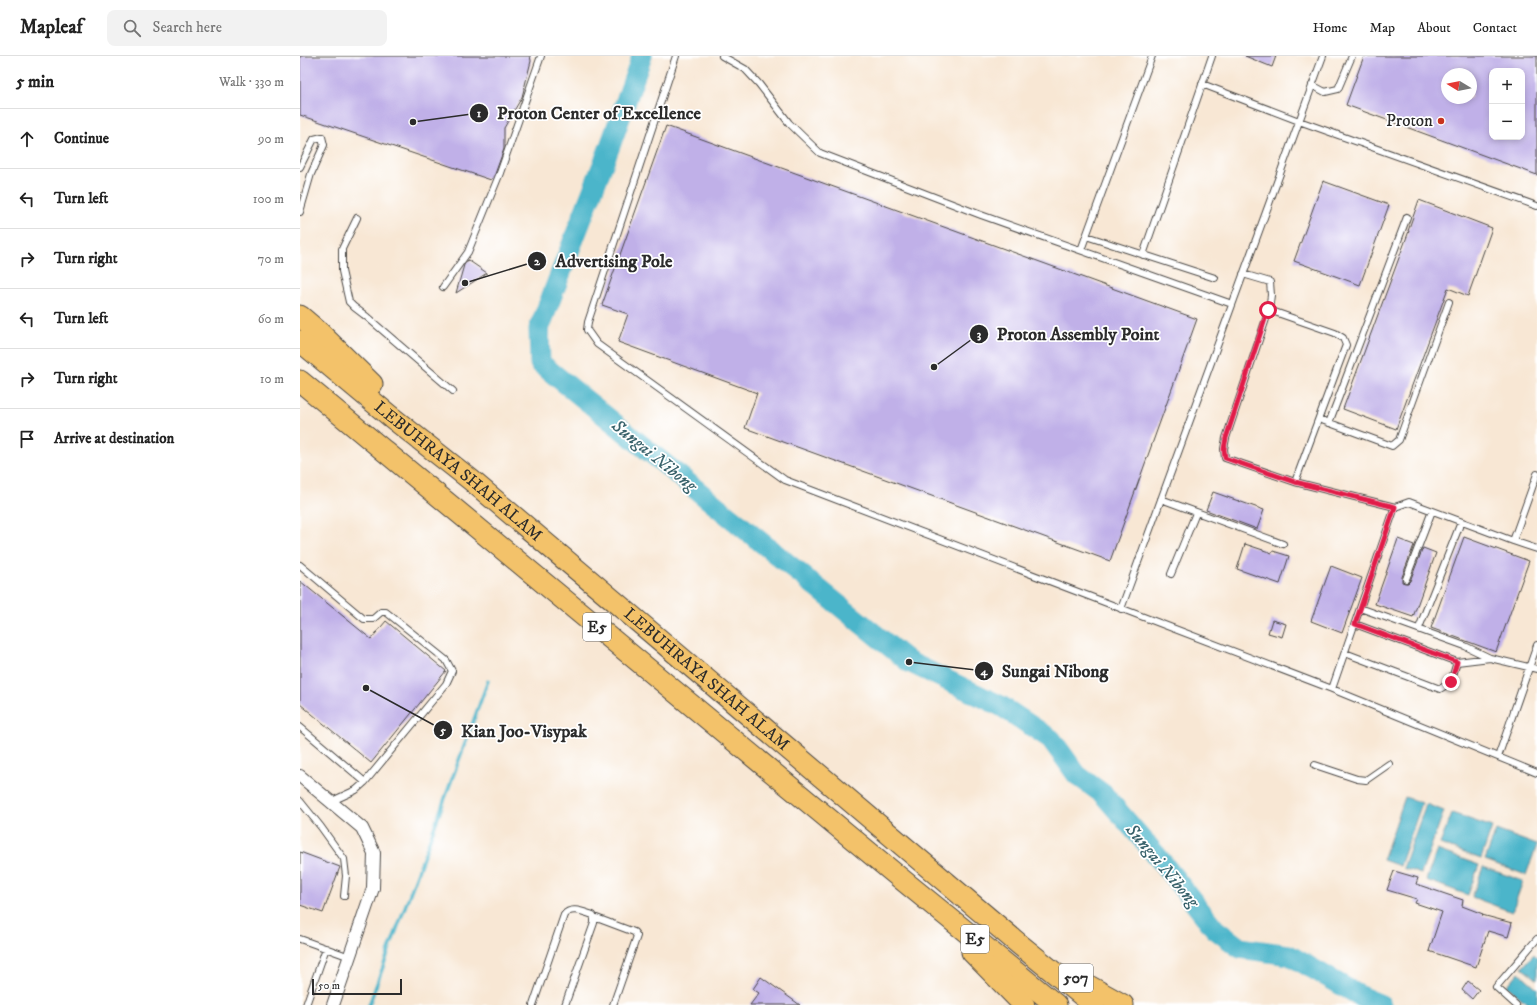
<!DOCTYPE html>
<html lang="en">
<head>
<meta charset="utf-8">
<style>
	:root { --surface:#fff; --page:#f2f2f2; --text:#222; --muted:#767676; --line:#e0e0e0 }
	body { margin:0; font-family:"IM FELL DW Pica",serif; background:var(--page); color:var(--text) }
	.controls { position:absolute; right:12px; top:12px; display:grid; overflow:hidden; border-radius:8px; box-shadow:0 2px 6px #0003 }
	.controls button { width:36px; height:36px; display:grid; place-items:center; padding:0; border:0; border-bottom:1px solid var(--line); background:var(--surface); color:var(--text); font:20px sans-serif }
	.compass { position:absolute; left:1141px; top:12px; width:36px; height:36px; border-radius:50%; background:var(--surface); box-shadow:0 2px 6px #0003; rotate:280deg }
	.scale { position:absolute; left:12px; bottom:10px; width:90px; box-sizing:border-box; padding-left:4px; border:2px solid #2b2b2b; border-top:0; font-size:11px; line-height:14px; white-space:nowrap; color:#2b2b2b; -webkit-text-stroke:3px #fff; paint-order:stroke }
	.stop { position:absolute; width:12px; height:12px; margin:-9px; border:3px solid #e11d48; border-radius:50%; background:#fff }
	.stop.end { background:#e11d48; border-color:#fff; box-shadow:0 1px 4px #0008 }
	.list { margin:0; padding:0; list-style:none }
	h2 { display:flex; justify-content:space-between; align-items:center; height:52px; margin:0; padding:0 16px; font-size:17px }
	h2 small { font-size:13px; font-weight:400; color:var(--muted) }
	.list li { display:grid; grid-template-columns:26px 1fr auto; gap:12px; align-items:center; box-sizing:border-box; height:60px; padding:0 16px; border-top:1px solid var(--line) }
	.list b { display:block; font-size:15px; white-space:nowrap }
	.list em { font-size:13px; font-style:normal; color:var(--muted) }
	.icon { flex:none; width:22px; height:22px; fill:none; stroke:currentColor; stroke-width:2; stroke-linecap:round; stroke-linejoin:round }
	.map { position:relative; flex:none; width:1237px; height:949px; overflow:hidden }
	header { display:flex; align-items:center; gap:24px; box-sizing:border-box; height:56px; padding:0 20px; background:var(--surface); border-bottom:1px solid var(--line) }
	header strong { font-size:19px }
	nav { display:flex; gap:22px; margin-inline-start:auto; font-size:14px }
	.search { width:280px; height:36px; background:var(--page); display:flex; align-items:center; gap:10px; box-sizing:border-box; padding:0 14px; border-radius:8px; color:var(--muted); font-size:15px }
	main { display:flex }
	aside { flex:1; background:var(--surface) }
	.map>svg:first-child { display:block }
	.water { fill:#4cb5ca; stroke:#3c707a }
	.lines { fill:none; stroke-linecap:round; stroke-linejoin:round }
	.stream { stroke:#4cb5ca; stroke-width:3.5 }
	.river { stroke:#4cb5ca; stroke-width:21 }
	.building { fill:#c0b0e8; fill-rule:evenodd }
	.service-casing { stroke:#4a4744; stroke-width:8 }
	.minor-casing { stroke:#4a4744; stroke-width:14 }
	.motorway-casing { stroke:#4a4744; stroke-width:23 }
	.service { stroke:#fff; stroke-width:6 }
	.minor { stroke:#fff; stroke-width:12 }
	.motorway { stroke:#f3c26a; stroke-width:21 }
	.route { stroke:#e11d48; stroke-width:5 }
	.poi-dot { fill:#c8321e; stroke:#fff; stroke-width:1.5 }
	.labels { text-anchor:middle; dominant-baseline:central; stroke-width:3.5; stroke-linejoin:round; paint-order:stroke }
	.shield { fill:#fff; stroke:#6b6b6b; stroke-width:1 }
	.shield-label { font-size:16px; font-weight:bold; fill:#2b2b2b }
	.poi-label { font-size:17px; fill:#2b2b2b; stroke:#fff; text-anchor:end }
	.street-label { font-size:17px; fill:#2b2b2b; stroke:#fff }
	.water-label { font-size:18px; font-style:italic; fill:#38626b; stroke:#fff }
	.leader { fill:none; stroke:#2b2b2b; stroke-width:1.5 }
	.callout-dot { fill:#2b2b2b; stroke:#fff; stroke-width:1.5 }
	.mark-label { font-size:12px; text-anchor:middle; font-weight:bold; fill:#fff }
	.callout-label { font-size:18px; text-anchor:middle; font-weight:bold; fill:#2b2b2b; stroke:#fff; stroke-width:3.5; stroke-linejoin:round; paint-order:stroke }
</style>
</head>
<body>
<header>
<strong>Mapleaf</strong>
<div class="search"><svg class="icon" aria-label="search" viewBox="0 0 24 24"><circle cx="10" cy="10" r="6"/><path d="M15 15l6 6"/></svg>Search here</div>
<nav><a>Home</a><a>Map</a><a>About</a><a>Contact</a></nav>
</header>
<main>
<aside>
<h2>5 min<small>Walk · 330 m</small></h2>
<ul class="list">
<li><svg class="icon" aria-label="ahead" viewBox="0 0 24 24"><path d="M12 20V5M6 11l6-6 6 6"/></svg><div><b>Continue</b></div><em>90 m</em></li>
<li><svg class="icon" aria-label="left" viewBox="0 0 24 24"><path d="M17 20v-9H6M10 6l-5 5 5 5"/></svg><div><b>Turn left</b></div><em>100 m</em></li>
<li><svg class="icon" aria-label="right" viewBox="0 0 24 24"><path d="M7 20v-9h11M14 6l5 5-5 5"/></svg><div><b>Turn right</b></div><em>70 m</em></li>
<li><svg class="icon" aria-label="left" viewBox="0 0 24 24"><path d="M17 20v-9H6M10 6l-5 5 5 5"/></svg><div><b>Turn left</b></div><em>60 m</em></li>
<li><svg class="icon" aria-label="right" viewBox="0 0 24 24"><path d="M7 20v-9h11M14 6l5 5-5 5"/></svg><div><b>Turn right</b></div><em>10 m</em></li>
<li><svg class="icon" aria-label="arrive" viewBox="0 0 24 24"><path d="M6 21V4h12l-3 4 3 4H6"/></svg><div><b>Arrive at destination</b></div></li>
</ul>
</aside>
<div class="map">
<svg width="1237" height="949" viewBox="0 0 1237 949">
	<rect width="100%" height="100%" fill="#fff"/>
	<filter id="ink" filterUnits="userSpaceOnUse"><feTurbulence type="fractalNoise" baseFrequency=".025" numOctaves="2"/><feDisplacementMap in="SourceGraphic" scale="8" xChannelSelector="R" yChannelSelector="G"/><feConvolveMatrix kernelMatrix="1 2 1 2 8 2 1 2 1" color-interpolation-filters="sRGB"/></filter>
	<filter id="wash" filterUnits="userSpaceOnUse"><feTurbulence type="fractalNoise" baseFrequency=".012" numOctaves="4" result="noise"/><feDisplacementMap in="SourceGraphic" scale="16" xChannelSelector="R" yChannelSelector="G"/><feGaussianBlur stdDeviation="0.9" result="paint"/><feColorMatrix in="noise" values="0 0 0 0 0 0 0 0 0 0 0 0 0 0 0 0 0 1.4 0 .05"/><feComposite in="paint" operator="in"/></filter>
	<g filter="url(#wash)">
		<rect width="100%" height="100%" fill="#f8e7d4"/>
		<path class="water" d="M1105 741 1122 747 1100 810 1083 804Z
			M1126 748 1144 755 1121 818 1103 812Z
			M1152 757 1192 771 1181 803 1140 788Z
			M1196 774 1237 789 1226 819 1185 804Z
			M1137 794 1179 809 1168 839 1126 824Z
			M1183 811 1223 825 1212 856 1172 841Z
			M1234 898 1237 901V924L1222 912Z
			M1219 916 1237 932V949H1229L1207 930Z"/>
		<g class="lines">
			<path class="stream" d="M69 949 188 625"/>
			<path class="river" d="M342 0 310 90 239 273 240 307 609 606 701 650 751 683 777 719 803 738 857 800 915 873 940 892 989 899 1062 941 1081 949"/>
		</g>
		<g id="blocks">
			<path class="building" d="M0 0H230L231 5 222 41 204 72V93L195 118 191 124 0 59Z
				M945 0H976L972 11Z
				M1064 0H1237V119L1046 49ZM1192 15H1222V81H1192ZM1147 18H1171V42H1147Z
				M366 70 897 263 810 505 445 372 457 337 318 286 328 258 302 249Z
				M1023 125 1089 149 1060 229 994 205Z
				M1119 144 1192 172 1168 240 1148 232 1096 373 1043 353 1109 175H1108Z
				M168 204 187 217 156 237 164 209Z
				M913 436 964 454 957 473 906 454Z
				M1164 481 1229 505 1196 596 1131 572Z
				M1098 483 1114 489 1102 521V526L1105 527H1108L1110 525 1123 492 1136 497 1113 561 1075 548Z
				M945 488 972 497 973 495 989 500 980 528 937 513Z
				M1031 510 1062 522 1042 577 1011 565Z
				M0 525 71 583 86 565 146 615 71 707 0 648Z
				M972 564 986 568 982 581 968 577Z
				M0 796 40 811 23 857 0 849Z
				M1094 815 1118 822 1116 828 1163 844 1162 850 1183 858 1182 859 1212 867 1208 881 1188 875 1176 911 1129 895 1142 856 1115 847 1117 843 1087 834Z
				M461 921 500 949H450L459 937 453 933Z
				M1168 925 1179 934 1172 943 1162 934Z"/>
		</g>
	</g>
	<g filter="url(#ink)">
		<use href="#blocks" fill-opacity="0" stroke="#4a4744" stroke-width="1"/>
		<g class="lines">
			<defs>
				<path id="service" d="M376 0 288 266 287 274 297 288 485 424 1032 633 1237 717
					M422 0 445 13 459 28 489 67 520 97 681 159 932 248
					M902 28 999 65 1237 150
					M1012 29 1025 36 1038 33 1052 0
					M0 111 14 83 22 81 24 89 11 118 0 156
					M57 162 42 193V215L49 246 54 251 67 261 153 335
					M786 180 915 222
					M781 194 852 0
					M843 199 912 0
					M943 218 970 226 971 239 969 254 926 382 924 393 925 402 995 426 1095 451
					M143 231 168 196 200 117 241 0
					M969 254 1035 277 1043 282 1046 289 995 426
					M1019 363 1092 390 1099 384 1149 246
					M1029 367 1107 161
					M861 443 983 488
					M1213 485 1237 493
					M0 509 64 563H73L81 556H86L146 604 152 615 146 628 65 726 56 734 30 746
					M871 518 896 457
					M1106 523 1132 455
					M1060 552 1165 590 1190 602 1237 613
					M821 553 1023 0
					M1055 568 1157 606 1190 602
					M1119 572 1161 466
					M1045 597 1140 633 1151 626 1157 606
					M1032 633 1095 451 1109 446 1213 485 1237 418
					M0 671 65 726
					M1198 701 1237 589
					M1015 709 1057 723 1066 724 1089 708
					M0 745 21 771 44 803 46 820 44 840
					M294 861 334 876 337 880 313 949
					M0 883 50 901
					M6 949 26 892
					M233 949 264 859C271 850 283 856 293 859L294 861V867L265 949
					M1216 949 1196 931 1237 883"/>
				<path id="minor" d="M0 720 62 772 74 797 73 832 33 949"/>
				<g id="motorway">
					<path d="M0 260 20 277 72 328"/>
					<path id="s1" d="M0 285 90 360 171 424 719 888 794 949"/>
					<path d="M0 325 594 817 756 949"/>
					<path d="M672 896 724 949"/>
					<path d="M778 924 823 949"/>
				</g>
			</defs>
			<use href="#service" class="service-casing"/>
			<use href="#minor" class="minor-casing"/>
			<use href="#motorway" class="motorway-casing"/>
			<use href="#service" class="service"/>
			<use href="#minor" class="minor"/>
			<use href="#motorway" class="motorway"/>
		</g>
	</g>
	<g class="lines" filter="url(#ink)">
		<path class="route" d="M968 254 926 382 924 393 925 402 995 426 1095 451 1055 568 1157 606 1151 626"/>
	</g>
	<circle class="poi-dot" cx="1141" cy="65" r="4"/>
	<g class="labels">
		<g class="shield">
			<rect x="283" y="557" width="28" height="28" rx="3"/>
			<rect x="661" y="869" width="28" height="28" rx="3"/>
			<rect x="759" y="908" width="34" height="28" rx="3"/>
		</g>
		<g class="shield-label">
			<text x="297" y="571">E5</text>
			<text x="675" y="883">E5</text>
			<text x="776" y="922">507</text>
		</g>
		<g class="poi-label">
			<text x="1133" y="65">Proton</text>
		</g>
		<g class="street-label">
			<text stroke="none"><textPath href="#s1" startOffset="205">LEBUHRAYA SHAH ALAM</textPath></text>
			<text stroke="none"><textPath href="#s1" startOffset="529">LEBUHRAYA SHAH ALAM</textPath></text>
		</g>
		<g class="water-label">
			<text transform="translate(354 400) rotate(39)">Sungai Nibong</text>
			<text transform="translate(862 810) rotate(50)">Sungai Nibong</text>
		</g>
	</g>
	<path class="leader" d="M113 66L179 57M165 227L237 205M634 311L679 278M609 606L684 615M66 632L143 674"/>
	<g class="callout-dot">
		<circle cx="113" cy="66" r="4"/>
		<circle cx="165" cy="227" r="4"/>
		<circle cx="634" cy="311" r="4"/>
		<circle cx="609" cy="606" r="4"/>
		<circle cx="66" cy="632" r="4"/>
		<circle cx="179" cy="57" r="10"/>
		<circle cx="237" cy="205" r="10"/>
		<circle cx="679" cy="278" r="10"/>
		<circle cx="684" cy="615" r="10"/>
		<circle cx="143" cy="674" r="10"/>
	</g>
	<g class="mark-label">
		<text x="179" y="61">1</text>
		<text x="237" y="209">2</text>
		<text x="679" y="282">3</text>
		<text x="684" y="619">4</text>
		<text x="143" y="678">5</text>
	</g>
	<g class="callout-label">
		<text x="299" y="63">Proton Center of Excellence</text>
		<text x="314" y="211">Advertising Pole</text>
		<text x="778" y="284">Proton Assembly Point</text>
		<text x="755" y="621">Sungai Nibong</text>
		<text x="224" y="681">Kian Joo-Visypak</text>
	</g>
</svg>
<div class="controls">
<button>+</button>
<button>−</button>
</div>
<svg class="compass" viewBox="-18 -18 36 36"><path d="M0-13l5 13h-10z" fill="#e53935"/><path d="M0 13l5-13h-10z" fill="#767676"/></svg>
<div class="scale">50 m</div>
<div class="stop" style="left:968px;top:254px"></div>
<div class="stop end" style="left:1151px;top:626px"></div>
</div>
</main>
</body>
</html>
